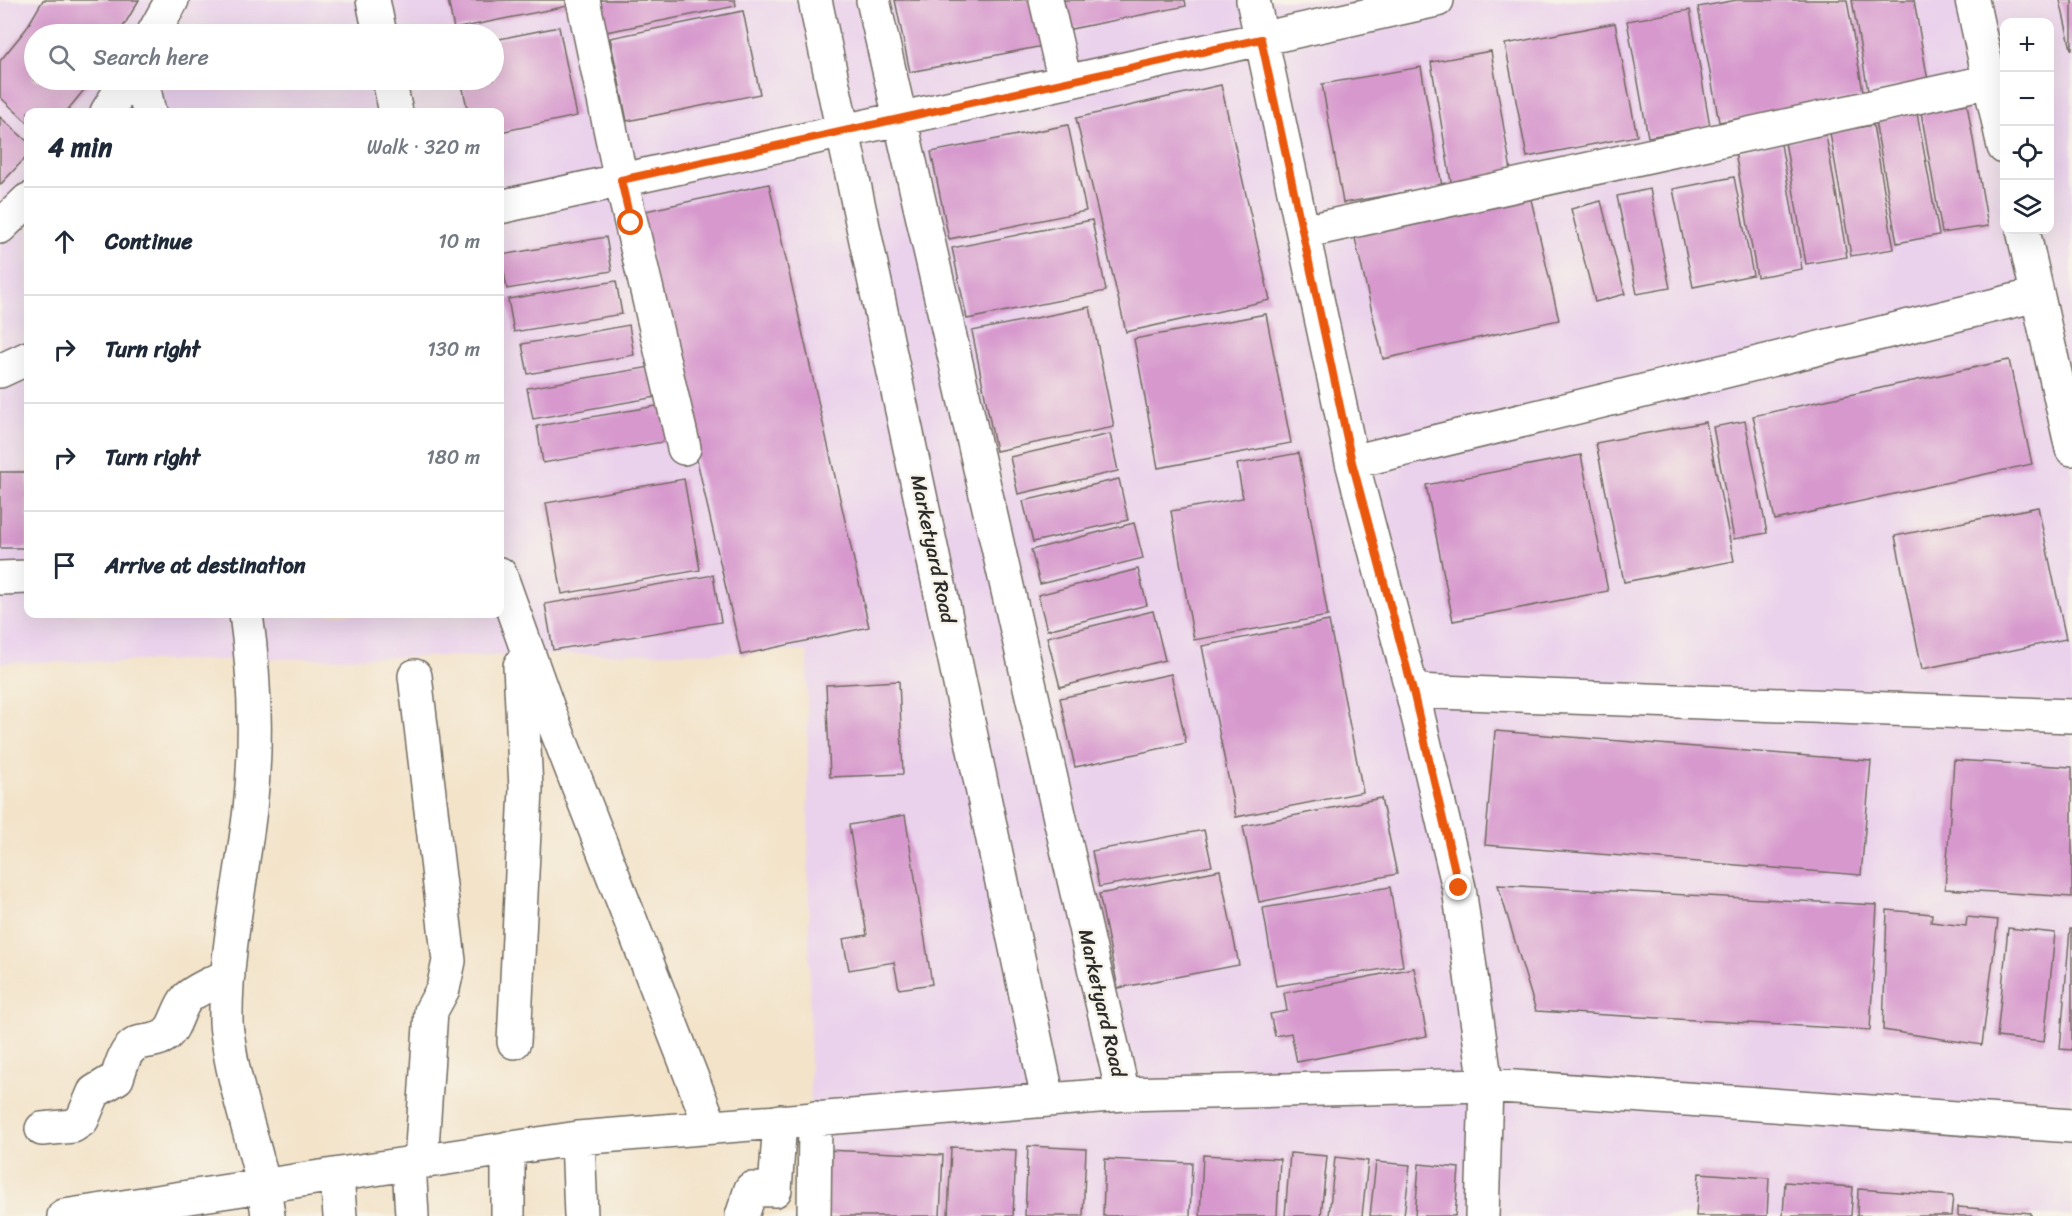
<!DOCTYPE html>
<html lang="en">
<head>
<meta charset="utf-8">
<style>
	:root { --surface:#fff; --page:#f6f6f7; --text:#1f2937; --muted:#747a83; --line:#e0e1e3 }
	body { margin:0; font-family:Sriracha,sans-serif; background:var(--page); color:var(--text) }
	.controls { position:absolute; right:18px; top:18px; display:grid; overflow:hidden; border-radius:12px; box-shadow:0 6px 24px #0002 }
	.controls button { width:54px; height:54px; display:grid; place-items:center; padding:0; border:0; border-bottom:2px solid var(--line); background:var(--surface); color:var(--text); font:30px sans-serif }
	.stop { position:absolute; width:18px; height:18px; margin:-14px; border:4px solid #ea580c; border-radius:50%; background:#fff }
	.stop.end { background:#ea580c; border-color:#fff; box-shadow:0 2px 6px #0008 }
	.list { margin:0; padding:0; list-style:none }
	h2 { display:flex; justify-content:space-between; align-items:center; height:78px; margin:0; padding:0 24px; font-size:26px }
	h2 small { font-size:20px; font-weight:400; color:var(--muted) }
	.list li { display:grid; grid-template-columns:39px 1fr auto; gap:18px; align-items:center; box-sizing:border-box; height:108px; padding:0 24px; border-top:2px solid var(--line) }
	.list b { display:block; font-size:22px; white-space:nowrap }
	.list em { font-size:20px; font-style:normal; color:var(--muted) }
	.icon { flex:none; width:33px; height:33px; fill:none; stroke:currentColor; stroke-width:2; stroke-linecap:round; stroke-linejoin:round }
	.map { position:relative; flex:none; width:2072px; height:1216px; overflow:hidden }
	.search { position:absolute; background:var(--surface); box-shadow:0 6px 24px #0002; left:24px; top:24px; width:480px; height:66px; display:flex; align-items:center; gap:15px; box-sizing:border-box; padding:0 21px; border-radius:33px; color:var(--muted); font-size:22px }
	.panel { position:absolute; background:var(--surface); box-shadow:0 6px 24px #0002; left:24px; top:108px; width:480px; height:510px; border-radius:12px }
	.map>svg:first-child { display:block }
	.built { fill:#ead1ec; fill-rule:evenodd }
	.building { fill:#d799cd }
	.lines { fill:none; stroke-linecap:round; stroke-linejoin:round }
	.minor-casing { stroke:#716b62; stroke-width:36 }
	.minor { stroke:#fff; stroke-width:33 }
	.route { stroke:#ea580c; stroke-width:8 }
	.labels { text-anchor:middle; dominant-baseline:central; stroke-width:5; stroke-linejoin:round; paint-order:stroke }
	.street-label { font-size:20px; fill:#2b2b2b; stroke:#f7f3e8 }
</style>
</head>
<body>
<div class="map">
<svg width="2072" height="1216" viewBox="0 0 2072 1216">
	<rect width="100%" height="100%" fill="#f7f3e8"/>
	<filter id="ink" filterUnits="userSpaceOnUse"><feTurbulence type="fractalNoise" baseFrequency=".0167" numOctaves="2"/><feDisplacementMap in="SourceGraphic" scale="12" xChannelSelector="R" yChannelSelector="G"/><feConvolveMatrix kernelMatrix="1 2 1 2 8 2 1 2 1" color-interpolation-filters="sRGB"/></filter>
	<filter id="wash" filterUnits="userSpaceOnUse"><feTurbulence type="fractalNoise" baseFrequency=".008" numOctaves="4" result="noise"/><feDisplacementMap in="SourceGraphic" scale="24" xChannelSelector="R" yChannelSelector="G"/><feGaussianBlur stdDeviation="1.35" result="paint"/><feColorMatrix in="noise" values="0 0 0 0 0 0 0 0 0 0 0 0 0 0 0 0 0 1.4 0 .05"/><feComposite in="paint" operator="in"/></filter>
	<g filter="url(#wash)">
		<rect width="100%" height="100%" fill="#f3e3c9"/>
		<path class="built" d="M0 0H2072V1216H811L807 651 0 663ZM2004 22H2050V230H2004ZM34 34H494V80H34ZM28 112H500V614H28Z"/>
		<g id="blocks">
			<path class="building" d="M43 0H139L119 34H34V80H92L66 112H28V123L0 97V61L26 29Z
				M448 0H567L568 6 454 29Z
				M594 0H735L736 6 601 33Z
				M895 0H1044L1053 44 910 72Z
				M1055 0H1185L1186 6 1061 31Z
				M1737 0H1847L1864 97 1719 122 1698 7Z
				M1852 0H1914L1928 81 1868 91Z
				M2060 0H2072V49H2071Z
				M1690 10 1710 126 1648 137 1627 21Z
				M743 11 760 94 627 121 610 38Z
				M1615 23 1637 136 1527 157 1505 44Z
				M559 27 577 116 500 132V112H468L461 80H494V40Z
				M1491 51 1512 177 1452 188 1431 62Z
				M1421 67 1442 186 1343 203 1322 84Z
				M1221 85 1270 300 1126 332 1076 118Z
				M1967 104 1988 226 1942 233 1921 112Z
				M1917 113 1939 235 1897 243 1875 121Z
				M0 117 28 142V155L0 185Z
				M1068 125 1086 211 949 239 931 152Z
				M1873 125 1894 249 1851 256 1830 133Z
				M1826 135 1847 257 1806 264 1785 142Z
				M1781 144 1802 269 1757 277 1735 152Z
				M1734 177 1753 275 1693 287 1673 189Z
				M769 184 869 627 741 655 641 212Z
				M1650 189 1670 288 1637 294 1617 196Z
				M1530 195 1559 320 1383 359 1354 234Z
				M1601 201 1625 294 1595 302 1571 209Z
				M1092 220 1106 291 967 319 952 248Z
				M606 237 612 271 507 289 501 255Z
				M616 281 622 314 514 332 508 299Z
				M1090 307 1114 427 996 451 972 331Z
				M1266 314 1291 443 1158 468 1134 339Z
				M629 325 634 355 528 374 522 344Z
				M2009 360 2032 464 1775 520 1753 416Z
				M656 366 662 396 533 419 527 388Z
				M662 405 668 441 543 463 537 426Z
				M1745 421 1767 533 1734 539 1713 427Z
				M1706 422 1734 561 1624 582 1596 443Z
				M1110 434 1118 471 1018 494 1010 457Z
				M1299 453 1328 616 1194 640 1171 511 1243 498 1237 464Z
				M1581 455 1608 591 1453 621 1426 485Z
				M0 472H28V548H0Z
				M684 479 700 570 562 594 546 503Z
				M1119 479 1128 520 1033 542 1023 501Z
				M2038 507 2066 639 1922 669 1895 536Z
				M1134 523 1143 558 1040 584 1031 550Z
				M1138 569 1147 605 1047 630 1038 595Z
				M713 575 721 622 553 650 545 604Z
				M1153 611 1165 660 1060 687 1047 637Z
				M1329 621 1363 792 1236 817 1202 646Z
				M1171 674 1186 743 1075 767 1060 698Z
				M899 681 903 774 830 777 826 685Z
				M1495 731 1871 761 1861 875 1485 845Z
				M1954 760 2072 767V897L1945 889Z
				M1381 798 1397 874 1259 902 1243 826Z
				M905 815 932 984 899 989 894 962 849 970 843 939 867 935 849 825Z
				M1204 830 1212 866 1099 887 1092 851Z
				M1220 870 1239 965 1118 988 1099 894Z
				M1498 885 1877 905 1870 1030 1536 1011Z
				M1390 887 1403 966 1276 986 1263 908Z
				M1887 910 1932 914 1931 922 1966 926 1967 917 1998 920 1982 1045 1883 1030Z
				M2008 928 2055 933 2044 1042 1997 1037Z
				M2070 929H2072V1050L2060 1049Z
				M1414 968 1427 1036 1297 1062 1291 1033 1275 1036 1270 1014 1287 1011 1284 993Z
				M1028 1146 1086 1149 1083 1216H1025Z
				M951 1147 1016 1150 1013 1216H948Z
				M825 1150 943 1155 940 1216H822Z
				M1290 1153 1327 1156 1321 1216H1285Z
				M1203 1155 1280 1159 1277 1216H1200Z
				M1335 1157 1368 1161 1362 1216H1329Z
				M1105 1159 1192 1163 1190 1216H1103Z
				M1376 1162 1410 1165 1404 1216H1370Z
				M1419 1164 1459 1168 1455 1216H1415Z
				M1699 1173 1769 1178 1767 1216H1696Z
				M1785 1182 1853 1187 1851 1216H1783Z
				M1858 1189 1953 1196 1951 1216H1857Z
				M1958 1207 2031 1213V1216H1958Z"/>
		</g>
	</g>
	<g filter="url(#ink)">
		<use href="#blocks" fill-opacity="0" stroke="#716b62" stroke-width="1.5"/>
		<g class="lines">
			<defs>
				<path id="minor" d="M373 0 380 34
					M583 0 621 180 684 448
					M815 0 1048 1099
					M873 0 1123 1094
					M1046 0 1065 82
					M1253 0 1352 462 1412 691 1459 888 1486 1085 1482 1216
					M1972 0 2004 147
					M153 34 172 0
					M142 80 149 112
					M389 80 396 112
					M107 112 127 80
					M500 207 1437 0
					M0 227 28 200
					M2023 230 2072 449
					M1303 232 1990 81
					M0 371 28 358
					M1352 462 2037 295
					M500 574 549 711 711 1127
					M0 578 28 577
					M246 614C255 677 257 745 250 809 242 878 225 952 226 1021 226 1031 229 1042 230 1052 239 1108 262 1160 268 1216
					M415 676 449 961 443 989 431 1011 421 1162
					M1412 691 2072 716
					M514 1042 526 789 520 666 524 660
					M42 1129 73 1126 82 1120 94 1092 117 1078C122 1063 126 1044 143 1042 152 1040 158 1041 166 1035 176 1027 178 1008 187 998 196 989 216 982 228 975
					M578 1138 581 1216
					M409 1163 412 1216
					M337 1175 340 1216
					M64 1216 578 1138 1123 1094 1486 1085 2072 1126
					M508 1216V1148
					M742 1216 751 1189 775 1190 780 1121
					M814 1216 815 1118"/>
			</defs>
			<use href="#minor" class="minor-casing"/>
			<use href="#minor" class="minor"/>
		</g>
	</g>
	<g class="lines" filter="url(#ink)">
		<path class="route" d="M631 223 621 180 1261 39 1352 462 1413 691 1459 888"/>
	</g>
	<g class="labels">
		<g class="street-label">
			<text transform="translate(933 549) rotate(78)">Marketyard Road</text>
			<text transform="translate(1102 1003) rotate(77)">Marketyard Road</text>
		</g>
	</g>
</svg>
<div class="controls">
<button>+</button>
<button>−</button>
<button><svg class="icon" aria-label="locate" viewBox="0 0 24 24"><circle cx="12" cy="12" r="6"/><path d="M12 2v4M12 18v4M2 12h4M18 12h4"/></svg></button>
<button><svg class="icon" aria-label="layers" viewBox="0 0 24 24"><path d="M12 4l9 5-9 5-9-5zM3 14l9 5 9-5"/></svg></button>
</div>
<div class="stop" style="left:631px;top:223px"></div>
<div class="stop end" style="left:1459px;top:888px"></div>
<div class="search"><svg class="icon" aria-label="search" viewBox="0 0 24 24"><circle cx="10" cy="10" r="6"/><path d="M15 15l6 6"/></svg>Search here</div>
<section class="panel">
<h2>4 min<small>Walk · 320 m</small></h2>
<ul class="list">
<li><svg class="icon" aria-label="ahead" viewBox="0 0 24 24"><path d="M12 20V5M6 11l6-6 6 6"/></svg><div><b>Continue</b></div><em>10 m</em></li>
<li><svg class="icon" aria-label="right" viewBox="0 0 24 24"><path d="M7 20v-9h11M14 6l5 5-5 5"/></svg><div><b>Turn right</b></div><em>130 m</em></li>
<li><svg class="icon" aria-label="right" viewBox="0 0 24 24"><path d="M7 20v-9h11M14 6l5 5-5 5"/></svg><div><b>Turn right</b></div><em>180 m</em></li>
<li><svg class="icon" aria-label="arrive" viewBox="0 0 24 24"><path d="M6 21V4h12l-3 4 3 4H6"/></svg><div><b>Arrive at destination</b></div></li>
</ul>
</section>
</div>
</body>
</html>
